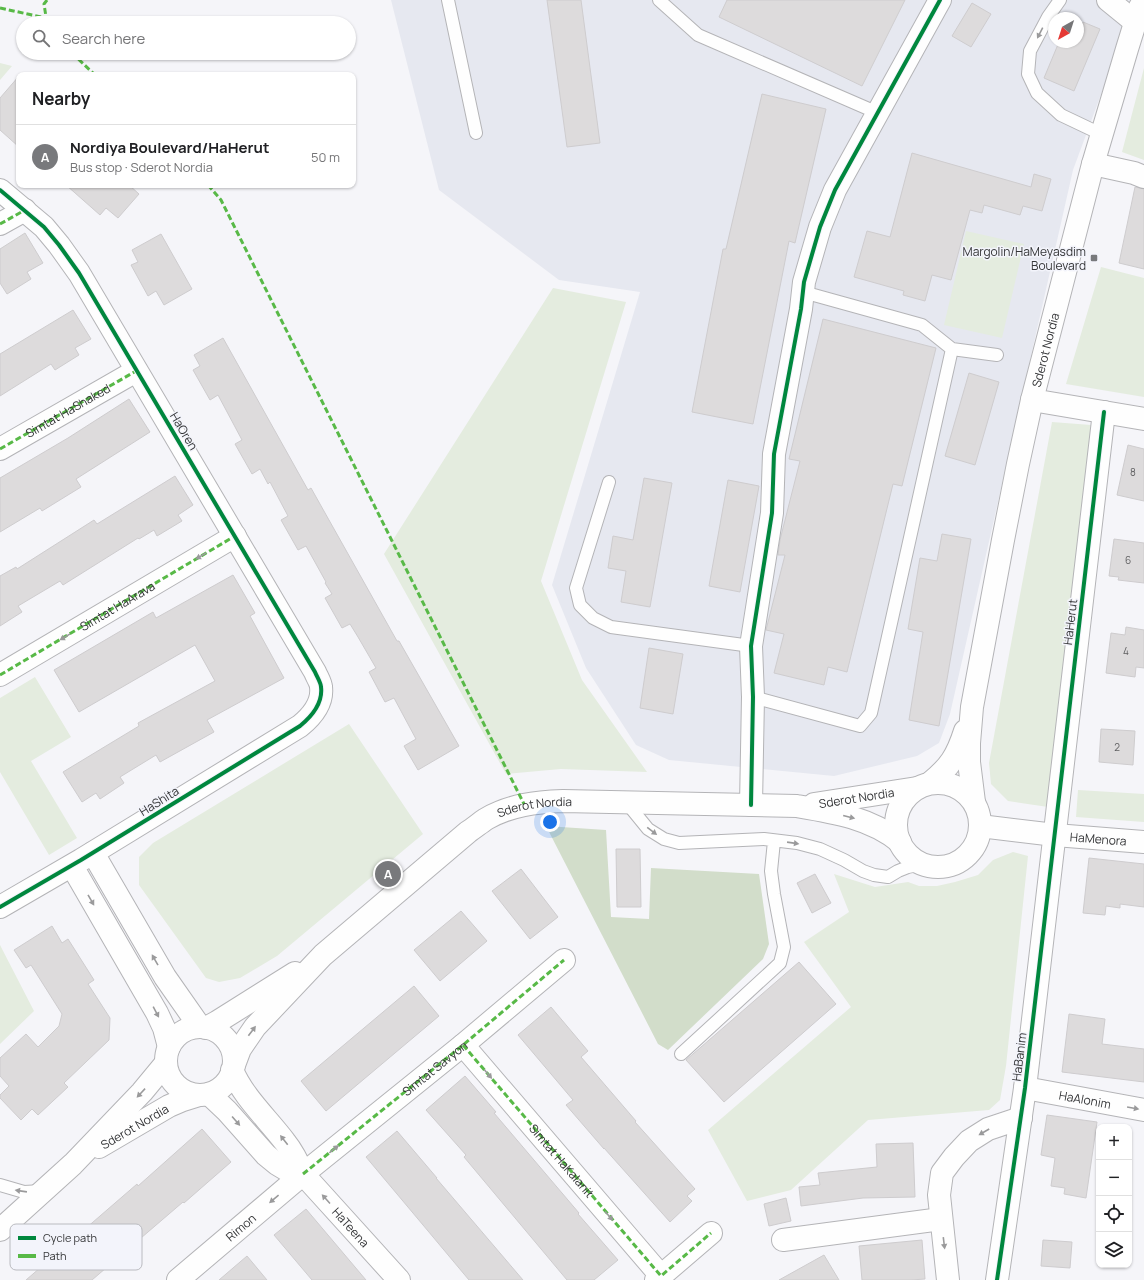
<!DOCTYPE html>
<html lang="en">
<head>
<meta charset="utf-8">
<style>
	:root { --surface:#fff; --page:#f6f6f6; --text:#202124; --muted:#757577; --line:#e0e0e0; --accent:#78797c }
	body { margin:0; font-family:Manrope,sans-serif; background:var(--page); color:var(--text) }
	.controls { position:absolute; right:12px; bottom:12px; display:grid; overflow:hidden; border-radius:8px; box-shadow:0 1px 3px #0004 }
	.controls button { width:36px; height:36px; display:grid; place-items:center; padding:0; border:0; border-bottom:1px solid var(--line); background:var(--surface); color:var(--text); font:20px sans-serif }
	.compass { position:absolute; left:1048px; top:12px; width:36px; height:36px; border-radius:50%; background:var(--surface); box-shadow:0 1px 3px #0004; rotate:219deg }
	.you { position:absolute; left:550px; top:822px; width:14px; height:14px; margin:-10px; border:3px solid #fff; border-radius:50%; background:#1a73e8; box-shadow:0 0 0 6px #1a73e833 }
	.badge { display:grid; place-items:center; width:26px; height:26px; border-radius:50%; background:var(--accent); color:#fff; font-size:13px; font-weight:700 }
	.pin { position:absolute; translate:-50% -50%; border:2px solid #fff; box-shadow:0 1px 4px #0006 }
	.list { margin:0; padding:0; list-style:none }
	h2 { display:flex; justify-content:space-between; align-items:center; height:52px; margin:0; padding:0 16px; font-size:17px }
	h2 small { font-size:13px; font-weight:400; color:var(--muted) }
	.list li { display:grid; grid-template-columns:26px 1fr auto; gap:12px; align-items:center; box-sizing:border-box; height:64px; padding:0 16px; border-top:1px solid var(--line) }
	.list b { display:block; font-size:15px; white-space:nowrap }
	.list p { margin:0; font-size:13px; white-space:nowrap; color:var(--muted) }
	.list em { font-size:13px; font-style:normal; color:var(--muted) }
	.icon { flex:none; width:22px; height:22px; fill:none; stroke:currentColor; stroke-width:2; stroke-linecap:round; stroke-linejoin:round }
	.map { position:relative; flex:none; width:1144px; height:1280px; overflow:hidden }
	.search { position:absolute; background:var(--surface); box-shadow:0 1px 3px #0004; left:16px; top:16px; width:340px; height:44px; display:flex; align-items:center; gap:10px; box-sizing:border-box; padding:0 14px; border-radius:22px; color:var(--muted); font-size:15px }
	.panel { position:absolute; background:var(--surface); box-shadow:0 1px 3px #0004; left:16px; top:72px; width:340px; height:116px; border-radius:8px }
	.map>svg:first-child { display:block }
	.built { fill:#e6e8f0; fill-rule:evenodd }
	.green { fill:#e4ecdf }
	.forest { fill:#d2ddca }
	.building { fill:#dddbdc; stroke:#ceccce }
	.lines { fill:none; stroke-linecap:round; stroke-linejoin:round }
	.lane-casing { stroke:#b4b4b7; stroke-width:14 }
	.street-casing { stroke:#b4b4b7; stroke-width:24 }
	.secondary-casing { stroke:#b4b4b7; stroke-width:24 }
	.lane { stroke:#fefefe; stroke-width:12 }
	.street { stroke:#fefefe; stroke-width:22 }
	.secondary { stroke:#fefefe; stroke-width:22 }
	.quiet { stroke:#58b947; stroke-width:3; stroke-dasharray:6 3; stroke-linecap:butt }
	.cycleway-casing { stroke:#f3f4fb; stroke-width:6 }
	.cycleway { stroke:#00873e; stroke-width:4 }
	.oneway { fill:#9a9a9b }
	.poi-dot { fill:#78797c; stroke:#f3f4fb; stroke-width:1.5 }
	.labels { text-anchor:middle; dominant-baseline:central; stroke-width:3; stroke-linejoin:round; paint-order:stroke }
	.number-label { font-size:10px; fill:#5f5f61 }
	.poi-label { font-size:12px; fill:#353638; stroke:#f3f4fb; text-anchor:end }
	.street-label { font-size:12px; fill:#353638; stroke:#f3f4fb }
	.key { fill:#f3f4fb; stroke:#babbc0; stroke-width:1 }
	.key-label { font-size:11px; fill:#353638 }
</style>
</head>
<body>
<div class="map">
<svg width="1144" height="1280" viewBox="0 0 1144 1280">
	<rect width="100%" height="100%" fill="#f5f5f9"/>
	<path class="built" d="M391 0H1136L1073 170 950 714 939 743 917 756 834 776 669 760 636 745 586 668 552 585 640 292 559 280 439 190ZM1054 18H1078V42H1054Z"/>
	<path class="green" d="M0 63 12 66 0 80Z
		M1144 68V160L1122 152Z
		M966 231 1024 244 1002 338 944 325Z
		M1101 267 1144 278V397L1066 384Z
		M553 288 626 302 541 581 582 680 647 772 561 769 506 774 384 554Z
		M1052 422 1091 425 1048 807 1008 801 991 784 989 763Z
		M35 677 71 737 31 761 77 838 49 855 0 772V698Z
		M349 724 423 834 277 956 240 978 219 982 206 978 139 885V857L153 843Z
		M1078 790 1144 794V822L1076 817Z
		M1013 852 1028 856 1006 1066 1000 1100 989 1110 868 1120 791 1190 747 1201 708 1130 851 1007 804 942 849 912 834 874 875 887 908 882 919 886H937L955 882 978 875 993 860Z
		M0 945 34 1011 0 1044Z"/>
	<path class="forest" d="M546 826 606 830 611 917 649 919 651 868 759 874 769 944 763 959 668 1050 658 1044Z"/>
	<path class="building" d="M547 0H581L600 143 567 147Z
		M727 0H905L862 86 719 17Z
		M972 3 991 14 971 47 952 36Z
		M1083 22 1100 29 1074 91 1044 78 1059 42H1078V33Z
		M19 76V147L0 130V98Z
		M762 94 826 109 795 243 789 241 753 424 692 412 723 249H726Z
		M912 153 1031 187 1034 174 1051 179 1042 211 1023 206 1020 215 984 205 982 213 970 210 951 280 932 275 925 301 903 295 904 291 854 277 867 231 890 237Z
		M66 185H129L139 194 118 218 106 208 100 215Z
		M1135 187 1144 189V269L1119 263Z
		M25 233 43 263 27 272 31 279 7 294 0 283V249Z
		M161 234 192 289 164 305 156 291 148 296 131 265 138 262 132 250Z
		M73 310 91 339 75 348 79 355 55 370 51 364 0 396V354Z
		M823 319 936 348 902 486 893 484 847 672 828 667 824 685 774 673 784 634 766 630 785 555H778L780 540 800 461 789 459Z
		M223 338 308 490 311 488 397 641H399L459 746 418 770 404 746 416 739 394 698 385 702 369 672 376 668 358 637 350 624 342 628 325 598 332 594 325 583 326 582 306 546 298 550 281 520 288 516 270 482 268 484 260 469 252 474 235 444 242 440 218 395 210 400 193 370 200 366 194 355Z
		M969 373 999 382 975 465 945 456Z
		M129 399 150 432 76 479 81 487 42 511 40 508 0 532V478L68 438Z
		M1128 445 1144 449V501L1117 495Z
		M175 476 193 505 178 515 182 521 157 536 154 530 139 539 138 538 63 585 60 581 18 606 22 612 0 626V576L16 567 17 569 94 520 97 524Z
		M644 478 672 483 650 607 621 602 626 571 608 568 613 536 633 540Z
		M728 480 759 486 740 592 709 586Z
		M942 534 971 539 939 726 909 720 923 632 908 629 920 558 937 561Z
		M1114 539 1144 543V583L1118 580 1119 577 1109 576Z
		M233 575 255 613 250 616 284 678 207 720 214 732 160 762 156 755 120 777 124 783 100 799 96 793 82 802 63 772 139 726 138 723 215 681 195 645 79 712 54 670 153 612 156 618Z
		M1126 627 1144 630V668L1136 667 1135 677 1106 673 1111 633 1125 635Z
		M649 648 683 654 673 714 640 708Z
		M1101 729 1135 731 1133 765 1099 762Z
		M616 849H640L641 907H617Z
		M1089 858 1144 864V907L1120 904V908L1106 906 1105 915 1083 913Z
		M521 869 558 917 530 939 492 891Z
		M815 874 831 903 812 913 797 883Z
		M461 911 487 941 440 981 414 950Z
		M52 926 62 943 68 939 94 980 88 984 110 1018 109 1040 64 1083 68 1087 38 1115 32 1109 21 1120 0 1098V1095L9 1086 0 1076V1058L26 1034 38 1047 59 1026 62 1014 31 965 26 968 14 950Z
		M799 962 836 1004 724 1102 686 1060Z
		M414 986 439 1016 326 1111 301 1081Z
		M551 1007 588 1051 581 1057 636 1121 635 1122 695 1189 687 1196 692 1201 670 1222 604 1148V1149L566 1105 573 1100 518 1035Z
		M1069 1014 1105 1019 1102 1044 1144 1049V1082L1062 1072Z
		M465 1076 496 1112 494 1113 579 1213 578 1214 618 1260 594 1280H567L464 1157 466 1155 426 1110Z
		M1047 1115 1097 1122 1086 1198 1064 1194 1065 1188 1051 1186 1055 1158 1041 1155Z
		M202 1129 231 1162 184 1203 183 1202 92 1280H26L137 1184 138 1186Z
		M397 1131 437 1178H436L523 1280H469L423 1225 366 1157Z
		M913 1143 915 1197 863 1198 801 1206 799 1187 820 1185 818 1173 877 1167 876 1144Z
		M786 1198 791 1221 769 1226 764 1204Z
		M306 1209 366 1280H312L274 1235Z
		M922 1240 925 1279 911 1280H862L859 1246Z
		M1043 1240 1072 1242 1070 1268 1041 1266Z
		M824 1255 839 1280H779Z
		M247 1256 267 1280H219Z"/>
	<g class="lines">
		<defs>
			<path id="lane" d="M448 0 476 133
				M659 0 698 35 878 113
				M1060 0 1048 17 1030 51 1028 74 1037 93 1061 115 1101 134
				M803 292 922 325 952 349 997 355
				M609 482 576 588 580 605 593 618 611 627 751 646
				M753 697 860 726 871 713 952 349
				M626 802 648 829 664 839 679 843 764 839 797 843 820 849 844 860 863 871 874 875 888 877 898 871 908 867 923 864
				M681 1054 780 963 784 947 774 894 771 871 774 841
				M0 1185 24 1192 42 1191"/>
			<g id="street">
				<path d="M1108 0 1135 22"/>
				<path d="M1093 164 1134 173 1144 177"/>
				<path d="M0 190 44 227 59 245 79 273 315 672C317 677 321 683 321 687 323 703 311 717 300 726L81 860 0 907"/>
				<path d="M0 224 25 210"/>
				<path d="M1032 400 1144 419"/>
				<path d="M0 449 136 371"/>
				<path id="s1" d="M0 675 235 536"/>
				<path d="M751 805 753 697 751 646 772 513 774 454 801 309 804 282 820 227 835 190 940 0"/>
				<path id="s2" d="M980 826 1055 835 1144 842"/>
				<path d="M93 853 165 977 200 1027"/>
				<path d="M72 866 157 1013 164 1028 169 1047"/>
				<path id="s3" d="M463 1045 661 1276"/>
				<path id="s4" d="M232 1070C244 1098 267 1118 285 1142 293 1152 298 1162 303 1174L399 1280"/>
				<path id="s5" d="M1025 1088 1144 1110"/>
				<path d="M209 1094 227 1111 266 1155 277 1164 287 1170 303 1174"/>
				<path d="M783 1240 941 1219"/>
				<path id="s6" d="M178 1280 303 1174 463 1045 564 960"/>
				<path d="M656 1280 711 1233"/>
				<path d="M948 1280 939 1195 942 1173 954 1157 969 1141 988 1129 1021 1118"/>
				<path d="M997 1280 1025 1088 1104 412"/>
			</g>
			<g id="secondary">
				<circle cx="938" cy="825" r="42"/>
				<path d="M930 783C950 767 957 756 965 731"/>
				<path id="s7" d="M974 802 969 762V743L972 707 1003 540 1018 464 1032 400 1093 164 1127 49 1140 7 1144 0"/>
				<path id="s8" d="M814 804 917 788"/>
				<circle cx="200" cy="1061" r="34"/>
				<path d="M206 1028 217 1022 295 973"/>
				<path id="s9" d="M234 1065 240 1049 255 1027 323 955 468 832C474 828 480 823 486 819 510 805 536 802 563 801L797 806C833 812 871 818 900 842"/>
				<path id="s10" d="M99 1147 169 1106 183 1100 199 1095"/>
				<path d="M0 1230 73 1164 142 1092 166 1063"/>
			</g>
		</defs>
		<use href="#lane" class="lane-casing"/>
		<use href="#street" class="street-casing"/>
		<use href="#secondary" class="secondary-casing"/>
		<use href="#lane" class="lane"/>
		<use href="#street" class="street"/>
		<use href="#secondary" class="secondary"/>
		<g class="quiet">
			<path d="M47 0 44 4 47 23"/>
			<path d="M0 8 46 18"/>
			<path d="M72 53 95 75"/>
			<path d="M208 185 221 200 524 804"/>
			<path d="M0 224 25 210"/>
			<path id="s11" d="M0 449 136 371"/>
			<path d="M0 675 235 536"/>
			<path d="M463 1045 661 1276 711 1233"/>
			<path id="s12" d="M303 1174 463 1045 564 960"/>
		</g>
		<defs>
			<path id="cycleway" d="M0 190 44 227 59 245 79 273 315 672C317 677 321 683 321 687 323 703 311 717 300 726L81 860 0 907
				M751 805 753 697 751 646 772 513 774 454 801 309 804 282 820 227 835 190 940 0
				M997 1280 1025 1088 1104 412"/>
		</defs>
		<use href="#cycleway" class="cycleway-casing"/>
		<use href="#cycleway" class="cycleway"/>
	</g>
	<defs><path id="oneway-solid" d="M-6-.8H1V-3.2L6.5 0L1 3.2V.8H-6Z"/></defs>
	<g class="oneway">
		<use href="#oneway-solid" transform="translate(1040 33) rotate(117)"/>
		<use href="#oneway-solid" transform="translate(201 556) rotate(149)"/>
		<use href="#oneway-solid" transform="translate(65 637) rotate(149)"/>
		<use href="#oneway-solid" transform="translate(849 817) rotate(14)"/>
		<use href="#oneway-solid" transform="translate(652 831) rotate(37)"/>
		<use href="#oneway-solid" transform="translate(793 843) rotate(8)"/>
		<use href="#oneway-solid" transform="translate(91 900) rotate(60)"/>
		<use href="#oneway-solid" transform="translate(155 960) rotate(-120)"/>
		<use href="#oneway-solid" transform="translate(156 1012) rotate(62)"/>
		<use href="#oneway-solid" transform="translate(252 1031) rotate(-53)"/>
		<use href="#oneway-solid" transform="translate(488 1074) rotate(50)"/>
		<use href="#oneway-solid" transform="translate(141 1093) rotate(133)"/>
		<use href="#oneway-solid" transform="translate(1133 1108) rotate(10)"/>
		<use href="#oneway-solid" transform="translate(236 1121) rotate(49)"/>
		<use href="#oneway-solid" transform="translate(984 1132) rotate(150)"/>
		<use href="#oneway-solid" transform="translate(284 1140) rotate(-128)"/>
		<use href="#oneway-solid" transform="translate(334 1149) rotate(-39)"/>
		<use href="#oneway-solid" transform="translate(21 1191) rotate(-172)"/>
		<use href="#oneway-solid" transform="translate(274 1199) rotate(140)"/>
		<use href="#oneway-solid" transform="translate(326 1199) rotate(-132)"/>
		<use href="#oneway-solid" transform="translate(609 1216) rotate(50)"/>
		<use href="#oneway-solid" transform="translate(944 1243) rotate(83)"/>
	</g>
	<rect class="poi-dot" x="1090" y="254" width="8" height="8" rx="2"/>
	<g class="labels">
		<g class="number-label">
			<text x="1133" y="472">8</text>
			<text x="1128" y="560">6</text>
			<text x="1126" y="651">4</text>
			<text x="1117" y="747">2</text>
		</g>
		<g class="poi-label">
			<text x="1086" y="251">Margolin/HaMeyasdim<tspan x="1086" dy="14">Boulevard</tspan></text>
		</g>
		<g class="street-label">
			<text stroke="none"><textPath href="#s7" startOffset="460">Sderot Nordia</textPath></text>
			<text stroke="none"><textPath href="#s11" startOffset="78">Simtat HaShaked</textPath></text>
			<text transform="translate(184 431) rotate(59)">HaOren</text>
			<text stroke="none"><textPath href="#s1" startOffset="136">Simtat HaArava</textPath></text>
			<text transform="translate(1070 622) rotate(-83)">HaHerut</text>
			<text stroke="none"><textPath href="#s8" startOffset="43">Sderot Nordia</textPath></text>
			<text transform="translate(159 801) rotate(-32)">HaShita</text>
			<text stroke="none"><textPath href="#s9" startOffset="406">Sderot Nordia</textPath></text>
			<text stroke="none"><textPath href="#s2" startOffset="119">HaMenora</textPath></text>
			<text transform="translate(1019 1057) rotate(-83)">HaBanim</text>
			<text stroke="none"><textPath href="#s12" startOffset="169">Simtat Savyon</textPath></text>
			<text stroke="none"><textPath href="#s5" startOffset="61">HaAlonim</textPath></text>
			<text stroke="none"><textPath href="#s10" startOffset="41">Sderot Nordia</textPath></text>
			<text stroke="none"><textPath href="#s3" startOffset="152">Simtat HaKalanit</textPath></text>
			<text stroke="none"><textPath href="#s6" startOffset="82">Rimon</textPath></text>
			<text stroke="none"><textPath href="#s4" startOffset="198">HaTeena</textPath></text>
		</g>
	</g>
	<rect x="10" y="1224" width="132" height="46" rx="6" class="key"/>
	<rect x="18" y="1236" width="18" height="4" fill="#00873e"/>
	<rect x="18" y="1254" width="18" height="4" fill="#58b947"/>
	<g class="key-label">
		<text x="43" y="1242">Cycle path</text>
		<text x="43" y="1260">Path</text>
	</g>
</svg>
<div class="controls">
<button>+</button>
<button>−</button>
<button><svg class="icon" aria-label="locate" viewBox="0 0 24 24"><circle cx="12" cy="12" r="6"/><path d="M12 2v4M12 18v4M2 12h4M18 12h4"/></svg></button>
<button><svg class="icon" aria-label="layers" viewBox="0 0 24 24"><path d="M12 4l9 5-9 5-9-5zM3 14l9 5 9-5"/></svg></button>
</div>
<svg class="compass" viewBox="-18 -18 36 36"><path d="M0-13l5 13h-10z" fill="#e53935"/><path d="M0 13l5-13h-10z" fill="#757577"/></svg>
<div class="you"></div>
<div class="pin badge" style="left:388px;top:874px">A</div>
<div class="search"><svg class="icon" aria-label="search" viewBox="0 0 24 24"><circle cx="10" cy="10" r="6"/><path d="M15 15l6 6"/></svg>Search here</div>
<section class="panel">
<h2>Nearby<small></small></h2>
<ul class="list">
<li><span class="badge">A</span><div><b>Nordiya Boulevard/HaHerut</b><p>Bus stop · Sderot Nordia</p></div><em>50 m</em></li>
</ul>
</section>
</div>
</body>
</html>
